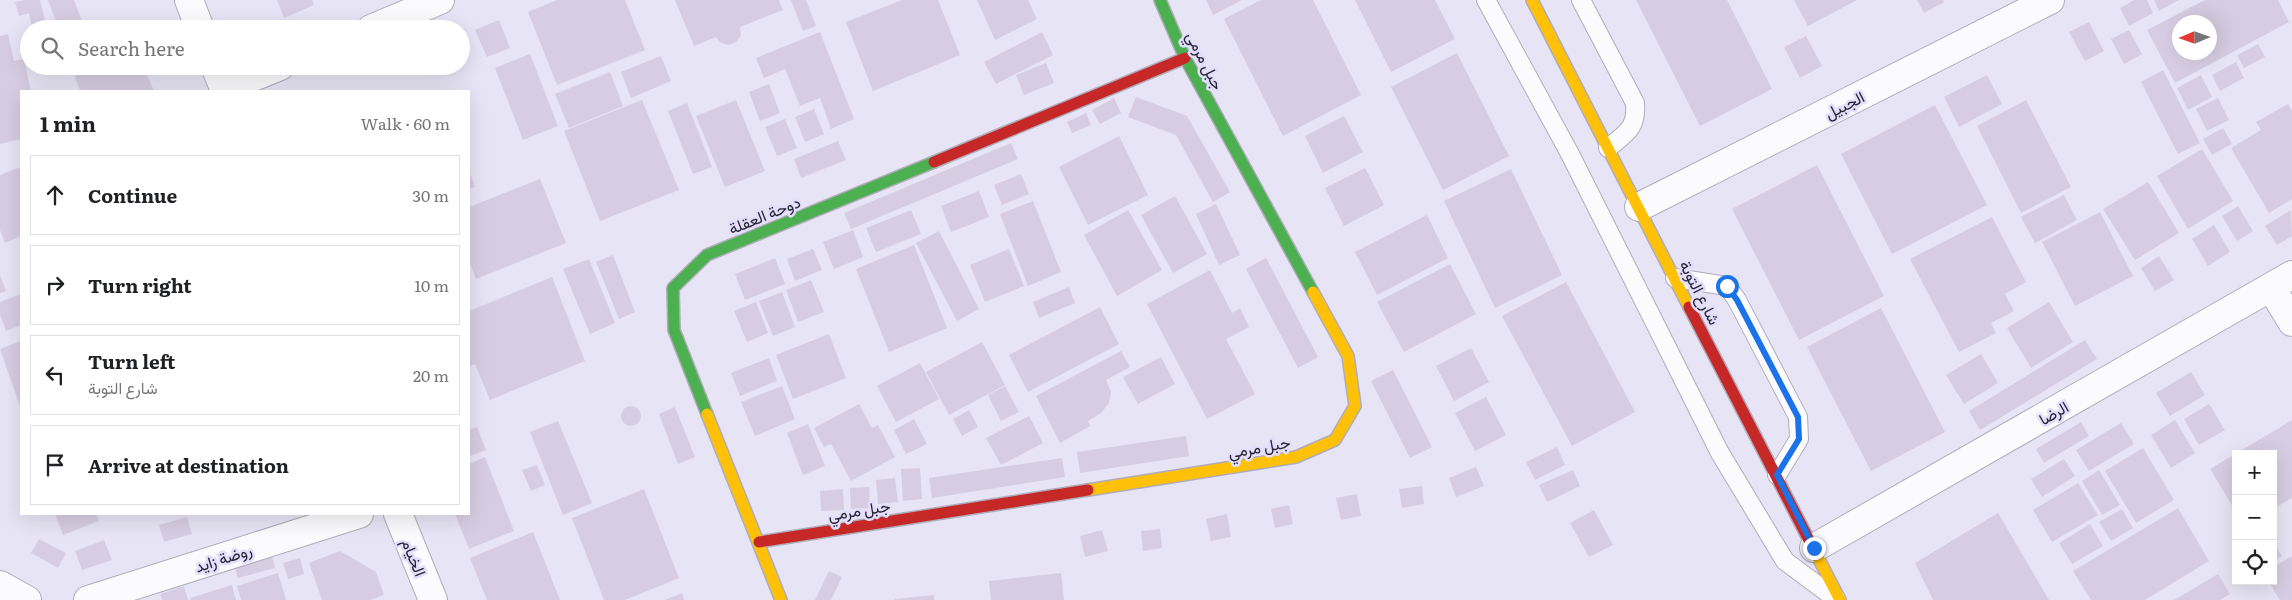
<!DOCTYPE html>
<html lang="en">
<head>
<meta charset="utf-8">
<style>
	:root { --surface:#fff; --page:#f6f6f6; --text:#202124; --muted:#757577; --line:#e0e0e0 }
	body { margin:0; font-family:Literata,Vazirmatn,serif; background:var(--page); color:var(--text) }
	.controls { position:absolute; right:15px; bottom:15px; display:grid; overflow:hidden; border-radius:0px; box-shadow:0 5px 20px #0002 }
	.controls button { width:45px; height:45px; display:grid; place-items:center; padding:0; border:0; border-bottom:1px solid var(--line); background:var(--surface); color:var(--text); font:25px sans-serif }
	.compass { position:absolute; left:2172px; top:15px; width:45px; height:45px; border-radius:50%; background:var(--surface); box-shadow:0 5px 20px #0002; rotate:268deg }
	.stop { position:absolute; width:15px; height:15px; margin:-11px; border:4px solid #1a73e8; border-radius:50%; background:#fff }
	.stop.end { background:#1a73e8; border-color:#fff; box-shadow:0 1px 5px #0008 }
	.list { margin:0; padding:0; list-style:none }
	h2 { display:flex; justify-content:space-between; align-items:center; height:65px; margin:0; padding:0 20px; font-size:21px }
	h2 small { font-size:16px; font-weight:400; color:var(--muted) }
	.list li { display:grid; grid-template-columns:32px 1fr auto; gap:15px; align-items:center; box-sizing:border-box; height:80px; margin:0 10px 10px; padding:0 10px; border:1px solid var(--line); border-radius:0px }
	.list b { display:block; font-size:19px; white-space:nowrap }
	.list p { margin:0; font-size:16px; white-space:nowrap; color:var(--muted) }
	.list em { font-size:16px; font-style:normal; color:var(--muted) }
	.icon { flex:none; width:28px; height:28px; fill:none; stroke:currentColor; stroke-width:2; stroke-linecap:round; stroke-linejoin:round }
	.map { position:relative; flex:none; width:2292px; height:600px; overflow:hidden }
	.search { position:absolute; background:var(--surface); box-shadow:0 5px 20px #0002; left:20px; top:20px; width:450px; height:55px; display:flex; align-items:center; gap:12px; box-sizing:border-box; padding:0 18px; border-radius:28px; color:var(--muted); font-size:19px }
	.panel { position:absolute; background:var(--surface); box-shadow:0 5px 20px #0002; left:20px; top:90px; width:450px; height:425px; border-radius:0px }
	.map>svg:first-child { display:block }
	.building { fill:#d7cde2; fill-rule:evenodd }
	.lines { fill:none; stroke-linecap:round; stroke-linejoin:round }
	.lane-casing { stroke:#afacba; stroke-width:20 }
	.street-casing { stroke:#afacba; stroke-width:30 }
	.fast-casing { stroke:#afacba; stroke-width:14 }
	.slow-casing { stroke:#afacba; stroke-width:14 }
	.jam-casing { stroke:#afacba; stroke-width:14 }
	.lane { stroke:#fbfbfe; stroke-width:18 }
	.street { stroke:#fbfbfe; stroke-width:28 }
	.fast { stroke:#4caf50; stroke-width:11 }
	.slow { stroke:#ffc107; stroke-width:11 }
	.jam { stroke:#c62828; stroke-width:11 }
	.route { stroke:#1a73e8; stroke-width:6 }
	.labels { text-anchor:middle; dominant-baseline:central; stroke-width:5; stroke-linejoin:round; paint-order:stroke }
	.street-label { font-size:16px; fill:#272432; stroke:#e3defb }
</style>
</head>
<body>
<div class="map">
<svg width="2292" height="600" viewBox="0 0 2292 600">
	<rect width="100%" height="100%" fill="#e7e4f5"/>
	<path class="building" d="M25 0H40L47 29H32L29 13 19 16 15 2Z
		M48 0H74L85 29H59Z
		M277 0H312L314 5 284 18Z
		M557 0H625L645 50 557 85 528 12Z
		M675 0H779L783 10 740 27 741 35 736 42 729 45 721 43 716 37 694 46Z
		M791 0H806L816 26 803 31Z
		M902 0H938L960 55 873 91 846 22Z
		M977 0H1028L1037 19 995 40Z
		M1206 0H1242L1213 15Z
		M1261 0H1313L1361 95 1283 136 1224 19Z
		M1355 0H1435L1455 39 1391 72Z
		M1636 0H1727L1772 89 1700 126Z
		M1794 0H1857L1808 26Z
		M1917 0H1943L1944 2 1924 13Z
		M2134 0H2147L2153 13 2129 26 2120 8Z
		M2154 0H2179L2159 11Z
		M2205 0H2278L2289 22 2175 83 2147 30ZM2180 22H2210V52H2180Z
		M499 20 510 48 487 57 475 30Z
		M2089 22 2104 51 2085 61 2069 32Z
		M2129 30 2142 54 2124 64 2111 39Z
		M820 32 854 119 831 129 820 98 800 106 785 69 764 78 756 58Z
		M1042 32 1053 55 996 84 984 62Z
		M8 34 14 61 24 59 31 91H21V139L0 144V36Z
		M1806 36 1822 66 1800 78 1784 47Z
		M2258 44 2265 57 2244 68 2237 55Z
		M1457 53 1509 156 1443 190 1391 87Z
		M530 54 558 126 523 140 495 68Z
		M661 56 671 81 631 98 621 72Z
		M2236 62 2244 78 2220 91 2212 75Z
		M1046 63 1054 83 1024 95 1016 75Z
		M71 66H152L154 69 146 72 154 91H80Z
		M2163 70 2200 143 2178 154 2141 82Z
		M610 72 623 106 569 128 555 94Z
		M1987 75 2002 104 1959 127 1944 97Z
		M2201 75 2212 97 2188 110 2177 88Z
		M769 84 780 113 760 121 749 92Z
		M1136 97 1187 116 1230 192 1213 202 1176 135 1128 117Z
		M1114 98 1121 113 1100 124 1092 110Z
		M2218 98 2229 120 2207 131 2196 109Z
		M642 100 679 190 600 221 564 131Z
		M736 100 765 171 725 187 696 116Z
		M2026 100 2071 187 2021 213 1977 126Z
		M687 103 712 167 693 174 668 111Z
		M2288 104 2292 111V199L2269 213 2231 148 2261 130 2256 122Z
		M1935 105 1987 205 1892 254 1841 154Z
		M814 109 824 134 805 142 795 117Z
		M1086 113 1091 125 1072 133 1067 122Z
		M1344 116 1363 152 1323 173 1305 136Z
		M785 119 797 148 777 156 765 127Z
		M2223 128 2232 144 2212 155 2203 139Z
		M1119 136 1148 195 1088 225 1059 167Z
		M838 141 846 160 801 178 794 159Z
		M1011 143 1018 159 851 229 844 213Z
		M2202 149 2233 201 2188 229 2157 176Z
		M1817 165 1884 296 1799 340 1732 209Z
		M21 167V236L5 243 0 230V175Z
		M1365 168 1384 205 1344 226 1325 188Z
		M1511 169 1562 275 1495 308 1444 201Z
		M469 170 475 187 469 189Z
		M1021 174 1029 194 1002 205 994 185Z
		M540 179 566 243 476 279 469 261V207Z
		M2148 182 2179 233 2135 260 2103 209Z
		M979 191 989 217 951 232 941 206Z
		M2064 195 2077 220 2035 243 2021 217Z
		M1175 196 1207 254 1173 273 1141 215Z
		M1033 201 1061 272 1028 286 1000 214Z
		M1216 204 1240 255 1219 265 1196 214Z
		M2238 206 2253 231 2237 241 2222 216Z
		M911 210 921 234 876 252 866 228Z
		M1128 210 1162 270 1117 296 1084 235Z
		M2291 210 2292 236 2277 245 2265 226Z
		M2100 212 2133 276 2075 306 2042 242Z
		M1427 215 1448 258 1377 295 1355 252Z
		M1992 217 2026 282 2005 294 2014 311 1991 323 1996 333 1959 352 1910 259Z
		M2214 225 2230 252 2208 266 2192 239Z
		M853 230 863 257 834 269 823 242Z
		M939 231 979 309 957 321 916 243Z
		M914 245 947 328 889 352 856 269Z
		M813 249 822 270 795 281 787 259Z
		M1009 249 1024 286 985 302 970 265Z
		M613 255 635 312 619 319 596 262Z
		M2159 256 2174 280 2155 291 2141 268Z
		M775 258 785 284 745 300 735 274Z
		M1266 258 1318 357 1298 368 1246 269Z
		M589 259 615 323 590 334 563 269Z
		M1450 264 1476 314 1404 352 1377 302Z
		M1210 270 1232 313 1240 308 1249 327 1226 339 1255 394 1207 419 1147 304Z
		M0 275 6 291 0 293Z
		M552 277 585 361 490 400 475 364 469 367V311Z
		M811 280 824 312 798 322 786 290Z
		M1566 282 1635 412 1572 446 1502 316Z
		M1069 287 1075 303 1039 318 1033 302Z
		M782 292 795 327 773 336 759 301Z
		M21 294V325L6 331 0 315V302Z
		M756 302 768 333 747 342 734 311Z
		M2049 302 2073 342 2031 368 2007 328Z
		M1100 307 1119 344 1028 392 1009 355Z
		M1881 308 1945 432 1871 471 1807 347Z
		M829 334 846 378 793 399 776 355Z
		M2085 340 2097 359 1980 430 1969 411Z
		M21 341V409L0 349Z
		M982 342 1005 385 949 415 926 372Z
		M1471 348 1489 382 1454 401 1436 366Z
		M1121 351 1130 367 1106 380 1111 392 1109 403 1101 413 1088 421 1090 426 1060 443 1036 396Z
		M1981 354 1998 383 1964 404 1946 375Z
		M1161 357 1175 384 1138 404 1123 377Z
		M769 358 777 381 740 396 731 373Z
		M920 363 939 399 896 422 877 386Z
		M1393 370 1432 447 1410 458 1371 381Z
		M2191 372 2205 395 2170 416 2156 393Z
		M782 386 795 419 755 436 741 402Z
		M1005 386 1019 412 1001 421 988 395Z
		M1486 397 1506 435 1475 451 1455 413Z
		M859 404 872 428 878 425 895 457 851 481 831 444 824 447 814 428Z
		M2209 404 2225 430 2199 445 2184 419Z
		M621 416a10 10 0 1 1 20 0a10 10 0 1 1-20 0Z
		M675 407 695 457 678 464 659 414Z
		M969 410 978 427 962 436 953 419Z
		M1029 416 1043 443 1001 465 986 438Z
		M914 419 927 444 906 454 894 430Z
		M2175 420 2195 453 2171 468 2151 435Z
		M2292 420V498L2273 509V454H2236V512L2210 469Z
		M558 421 592 503 563 515 530 432Z
		M2081 422 2089 436 2044 463 2036 449Z
		M2121 423 2134 444 2089 471 2076 450Z
		M808 424 825 466 803 475 787 433Z
		M477 427 486 450 469 456V430Z
		M1186 436 1189 456 1080 473 1077 452Z
		M1557 447 1565 465 1535 480 1526 462Z
		M2143 448 2174 500 2136 523 2105 471Z
		M485 457 514 531 469 549 455 514H469V464Z
		M1062 458 1065 477 932 498 929 478Z
		M2064 459 2075 476 2042 497 2031 479Z
		M537 465 545 485 531 491 522 470Z
		M1476 467 1484 486 1456 497 1449 478Z
		M920 468 922 499 903 501 901 469Z
		M1573 470 1580 486 1547 502 1539 485Z
		M2099 470 2120 505 2102 515 2082 481Z
		M895 478 898 502 878 504 876 480Z
		M2078 483 2098 515 2052 542 2033 510Z
		M1422 486 1424 504 1402 508 1399 489Z
		M869 487 870 508 851 509 850 488Z
		M644 489 679 578 625 600H604L572 518Z
		M843 489 844 510 821 511 820 491Z
		M1357 494 1361 516 1341 520 1336 498Z
		M1289 505 1293 524 1275 528 1271 509Z
		M2178 508 2209 561 2145 600H2091L2073 571Z
		M2122 509 2133 528 2111 541 2099 522Z
		M1594 510 1613 545 1589 557 1570 523Z
		M1998 513 2049 600H1933L1915 563Z
		M55 514H96L99 521 63 535Z
		M1227 514 1231 537 1211 541 1206 519Z
		M187 517 192 534 164 542 159 525Z
		M2090 524 2103 546 2072 564 2059 543Z
		M1160 529 1162 548 1143 551 1141 531Z
		M1102 530 1108 551 1085 557 1080 536Z
		M533 532 560 600H487L470 558Z
		M39 539 66 553 58 568 31 553Z
		M104 540 112 560 82 570 75 551Z
		M2273 542 2282 556 2273 561Z
		M270 549 275 568 238 578 232 559Z
		M340 551 376 572 384 595 370 600H322L309 563Z
		M2292 556V600H2280L2268 581H2273V567Z
		M300 558 304 574 288 579 283 563Z
		M829 571 842 577 831 600H815Z
		M278 573 286 600H241L237 586Z
		M1061 573 1064 600H991L989 581Z
		M2218 574 2230 594 2220 600H2174Z
		M232 585 236 600H191L190 598Z
		M184 586 188 600H162L160 594Z
		M682 593 684 600H665Z
		M934 595V600H895V599Z"/>
	<g class="lines">
		<defs>
			<path id="lane" d="M1486 0 1570 154 1720 453 1785 561 1836 599
				M1581 0 1635 103C1637 129 1626 133 1608 148
				M1675 278 1727 286 1737 300 1798 417 1799 439 1777 475"/>
			<path id="street" d="M189 0 200 29
				M371 29 440 0
				M215 66 225 91
				M224 89 280 66
				M1639 207 2050 0
				M2271 287 2292 322
				M398 514 433 600
				M1814 548 2292 275
				M0 585 27 600
				M88 600 359 514"/>
			<path id="fast" d="M1160 0 1185 58 1313 292
				M707 414 674 330 673 288 707 255 934 162"/>
			<path id="slow" d="M1532 0 1689 307
				M707 414 781 600
				M1088 490 1296 457 1335 440 1355 406 1348 356 1313 292
				M1811 544 1840 600"/>
			<path id="jam" d="M934 162 1185 58
				M1689 307 1811 544
				M759 542 1088 490"/>
		</defs>
		<use href="#lane" class="lane-casing"/>
		<use href="#street" class="street-casing"/>
		<use href="#fast" class="fast-casing"/>
		<use href="#slow" class="slow-casing"/>
		<use href="#jam" class="jam-casing"/>
		<use href="#lane" class="lane"/>
		<use href="#street" class="street"/>
		<use href="#fast" class="fast"/>
		<use href="#slow" class="slow"/>
		<use href="#jam" class="jam"/>
	</g>
	<g class="lines">
		<path class="route" d="M1727 286 1737 300 1798 417 1799 439 1777 475 1814 548"/>
	</g>
	<g class="labels">
		<g class="street-label">
			<text transform="translate(1206 60) rotate(63)">جبل مرمي</text>
			<text transform="translate(1844 104) rotate(-27)">الجبيل</text>
			<text transform="translate(764 214) rotate(-22)">دوحة العقلة</text>
			<text transform="translate(1701 292) rotate(63)">شارع التوبة</text>
			<text transform="translate(2053 412) rotate(-30)">الرضا</text>
			<text transform="translate(1259 446) rotate(-10)">جبل مرمي</text>
			<text transform="translate(859 509) rotate(-9)">جبل مرمي</text>
			<text transform="translate(223 557) rotate(-18)">روضة زايد</text>
			<text transform="translate(415 557) rotate(68)">الخيام</text>
		</g>
	</g>
</svg>
<div class="controls">
<button>+</button>
<button>−</button>
<button><svg class="icon" aria-label="locate" viewBox="0 0 24 24"><circle cx="12" cy="12" r="6"/><path d="M12 2v4M12 18v4M2 12h4M18 12h4"/></svg></button>
</div>
<svg class="compass" viewBox="-18 -18 36 36"><path d="M0-13l5 13h-10z" fill="#e53935"/><path d="M0 13l5-13h-10z" fill="#757577"/></svg>
<div class="stop" style="left:1727px;top:286px"></div>
<div class="stop end" style="left:1814px;top:548px"></div>
<div class="search"><svg class="icon" aria-label="search" viewBox="0 0 24 24"><circle cx="10" cy="10" r="6"/><path d="M15 15l6 6"/></svg>Search here</div>
<section class="panel">
<h2>1 min<small>Walk · 60 m</small></h2>
<ul class="list">
<li><svg class="icon" aria-label="ahead" viewBox="0 0 24 24"><path d="M12 20V5M6 11l6-6 6 6"/></svg><div><b>Continue</b></div><em>30 m</em></li>
<li><svg class="icon" aria-label="right" viewBox="0 0 24 24"><path d="M7 20v-9h11M14 6l5 5-5 5"/></svg><div><b>Turn right</b></div><em>10 m</em></li>
<li><svg class="icon" aria-label="left" viewBox="0 0 24 24"><path d="M17 20v-9H6M10 6l-5 5 5 5"/></svg><div><b>Turn left</b><p>شارع التوبة</p></div><em>20 m</em></li>
<li><svg class="icon" aria-label="arrive" viewBox="0 0 24 24"><path d="M6 21V4h12l-3 4 3 4H6"/></svg><div><b>Arrive at destination</b></div></li>
</ul>
</section>
</div>
</body>
</html>
